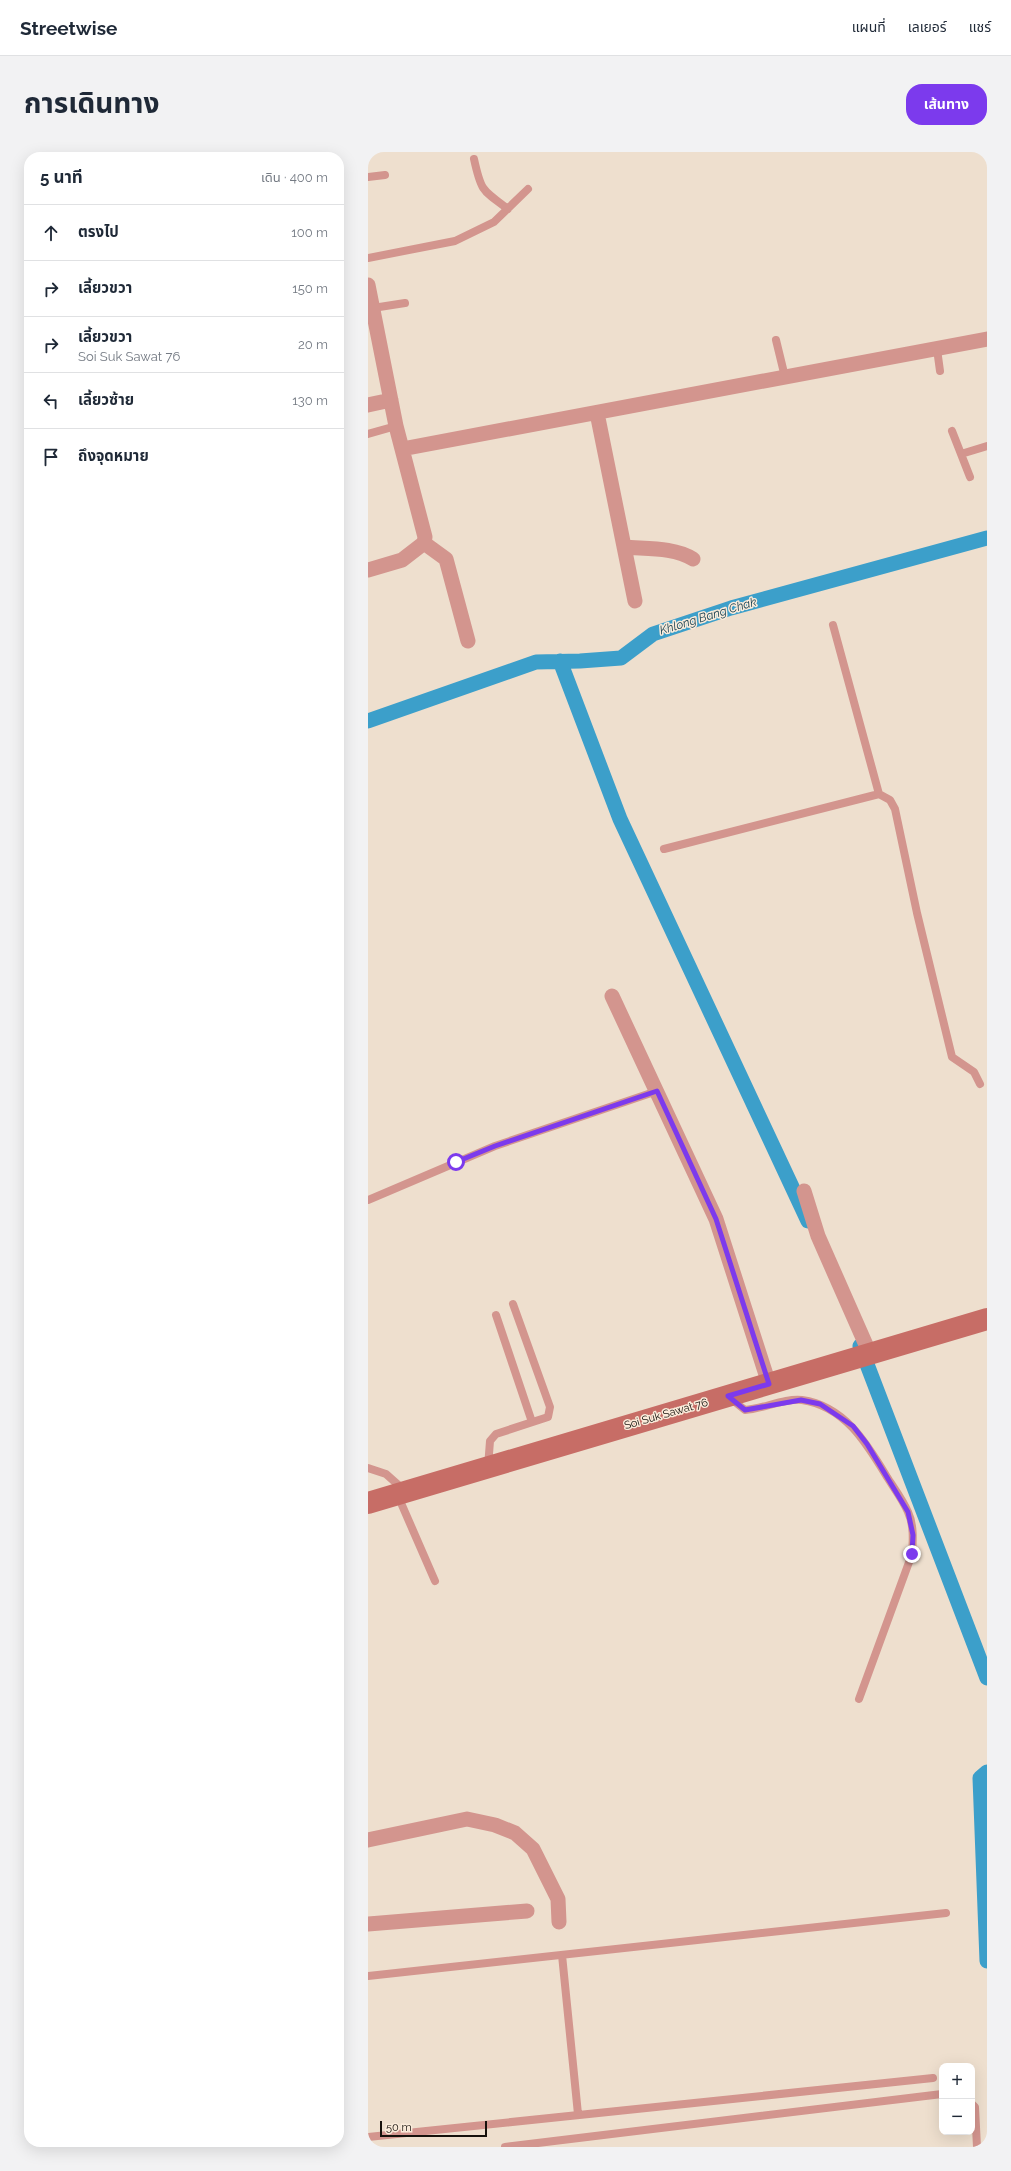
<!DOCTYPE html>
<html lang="th">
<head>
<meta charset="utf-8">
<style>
	:root { --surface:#fff; --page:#f2f2f3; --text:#1f2937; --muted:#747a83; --line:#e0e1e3; --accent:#7c3aed }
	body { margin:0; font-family:Raleway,"Noto Sans Thai",sans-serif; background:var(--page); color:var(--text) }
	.controls { position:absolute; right:12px; bottom:12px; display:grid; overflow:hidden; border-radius:8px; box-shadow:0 4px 16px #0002 }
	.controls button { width:36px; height:36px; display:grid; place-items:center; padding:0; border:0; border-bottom:1px solid var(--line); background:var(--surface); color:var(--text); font:20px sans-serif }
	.scale { position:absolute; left:12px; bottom:10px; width:107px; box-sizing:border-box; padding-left:4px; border:2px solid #16110c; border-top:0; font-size:11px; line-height:14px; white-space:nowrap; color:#16110c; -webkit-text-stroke:3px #fbecdb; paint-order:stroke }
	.stop { position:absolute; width:12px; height:12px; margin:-9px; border:3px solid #7c3aed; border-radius:50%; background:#fff }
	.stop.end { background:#7c3aed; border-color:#fff; box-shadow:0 1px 4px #0008 }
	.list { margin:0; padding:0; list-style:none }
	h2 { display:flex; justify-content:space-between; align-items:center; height:52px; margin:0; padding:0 16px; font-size:17px }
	h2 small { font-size:13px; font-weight:400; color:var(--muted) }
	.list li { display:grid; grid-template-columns:26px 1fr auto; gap:12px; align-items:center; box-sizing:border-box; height:56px; padding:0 16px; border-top:1px solid var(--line) }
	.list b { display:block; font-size:15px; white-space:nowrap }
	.list p { margin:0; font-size:13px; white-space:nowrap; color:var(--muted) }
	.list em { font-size:13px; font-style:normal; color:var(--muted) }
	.icon { flex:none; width:22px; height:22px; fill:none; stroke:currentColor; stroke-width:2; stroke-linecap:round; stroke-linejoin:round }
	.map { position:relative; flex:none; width:619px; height:1995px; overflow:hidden; border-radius:16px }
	header { display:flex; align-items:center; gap:24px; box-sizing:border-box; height:56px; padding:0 20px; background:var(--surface); border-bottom:1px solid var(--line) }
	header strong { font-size:19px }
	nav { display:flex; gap:22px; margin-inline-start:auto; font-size:14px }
	.intro { display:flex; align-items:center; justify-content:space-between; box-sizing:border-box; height:96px; padding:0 24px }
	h1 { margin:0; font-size:28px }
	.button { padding:10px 18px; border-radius:16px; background:var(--accent); color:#fff; font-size:14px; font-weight:700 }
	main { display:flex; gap:24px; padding:0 24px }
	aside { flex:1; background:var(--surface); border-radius:16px; box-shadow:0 4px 16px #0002 }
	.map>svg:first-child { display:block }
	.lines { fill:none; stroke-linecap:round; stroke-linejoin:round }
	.canal { stroke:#3c9fca; stroke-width:15 }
	.lane { stroke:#d3958e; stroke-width:8 }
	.street { stroke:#d3958e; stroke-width:15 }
	.secondary { stroke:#c76d66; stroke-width:22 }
	.route { stroke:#7c3aed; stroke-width:5 }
	.labels { text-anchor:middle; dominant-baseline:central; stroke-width:3; stroke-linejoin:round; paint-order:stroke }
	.street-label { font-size:11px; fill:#16110c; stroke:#fbecdb }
	.water-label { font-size:12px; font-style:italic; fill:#113c4e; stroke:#fbecdb }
</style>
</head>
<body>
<header>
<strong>Streetwise</strong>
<nav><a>แผนที่</a><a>เลเยอร์</a><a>แชร์</a></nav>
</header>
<div class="intro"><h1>การเดินทาง</h1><a class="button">เส้นทาง</a></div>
<main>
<aside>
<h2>5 นาที<small>เดิน · 400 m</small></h2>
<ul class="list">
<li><svg class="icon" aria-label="ahead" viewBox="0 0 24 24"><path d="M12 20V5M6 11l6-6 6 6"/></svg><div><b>ตรงไป</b></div><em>100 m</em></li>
<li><svg class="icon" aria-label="right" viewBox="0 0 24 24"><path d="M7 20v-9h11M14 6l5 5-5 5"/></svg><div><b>เลี้ยวขวา</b></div><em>150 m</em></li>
<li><svg class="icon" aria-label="right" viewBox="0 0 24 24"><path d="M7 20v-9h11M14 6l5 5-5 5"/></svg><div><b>เลี้ยวขวา</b><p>Soi Suk Sawat 76</p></div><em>20 m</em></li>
<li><svg class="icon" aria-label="left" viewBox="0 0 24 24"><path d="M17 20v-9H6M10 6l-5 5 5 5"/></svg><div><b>เลี้ยวซ้าย</b></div><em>130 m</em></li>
<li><svg class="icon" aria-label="arrive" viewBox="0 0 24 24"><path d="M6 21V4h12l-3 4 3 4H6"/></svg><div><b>ถึงจุดหมาย</b></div></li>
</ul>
</aside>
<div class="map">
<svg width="619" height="1995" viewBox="0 0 619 1995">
	<rect width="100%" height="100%" fill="#eedfce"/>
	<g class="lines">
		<path class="canal" d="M192 509 252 667 440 1069
			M0 569 168 510 212 509 253 506 285 482 363 456 619 386
			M492 1194 619 1526
			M619 1620 612 1626 619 1809"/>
		<path class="lane" d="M106 7C113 39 114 38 140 57
			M0 25 17 23
			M0 106 87 89 126 70 160 37
			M5 156 37 151
			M408 188 417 225
			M569 197 572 219
			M584 279 602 325
			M0 282 28 274
			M593 302 619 294
			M465 473 511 642
			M296 697 511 642 522 648 527 657 549 761 584 905 606 920 612 932
			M0 1048 127 994 289 939
			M128 1163 164 1270
			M362 1246 377 1258C395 1257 416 1246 434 1248 477 1254 499 1292 519 1325 526 1336 535 1348 540 1360 546 1373 545 1388 544 1402L491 1547
			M120 1315 122 1289 128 1282 180 1265 182 1255 145 1152
			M0 1316 18 1322 36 1338
			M30 1344 67 1429
			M194 1803 210 1962
			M0 1824 578 1761
			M604 1952 607 1955 609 1995
			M0 1985 565 1926
			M137 1995 574 1942"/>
		<path class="street" d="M0 133 28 274 57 385 56 391 34 408 0 418
			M0 253 23 248
			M229 261 267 449
			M34 297 619 187
			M56 391 78 407 100 489
			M256 395C279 397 306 395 325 407
			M244 844 348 1067 401 1232
			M436 1039 450 1084 502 1202
			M0 1688 99 1667 127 1673 147 1681 165 1697 190 1747 191 1770
			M0 1772 159 1759"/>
		<path class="secondary" d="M0 1351 619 1167"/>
	</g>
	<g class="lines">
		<path class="route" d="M88 1010 127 994 289 939 348 1067 401 1232 360 1244 377 1258 433 1248 452 1252 485 1274 499 1292 540 1360 545 1383 544 1402"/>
	</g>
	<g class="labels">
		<g class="street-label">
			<text transform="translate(298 1262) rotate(-16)">Soi Suk Sawat 76</text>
		</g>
		<g class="water-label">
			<text transform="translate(340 464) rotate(-17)">Khlong Bang Chak</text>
		</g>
	</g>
</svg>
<div class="controls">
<button>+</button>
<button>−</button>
</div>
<div class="scale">50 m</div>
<div class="stop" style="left:88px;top:1010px"></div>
<div class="stop end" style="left:544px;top:1402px"></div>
</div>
</main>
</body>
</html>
